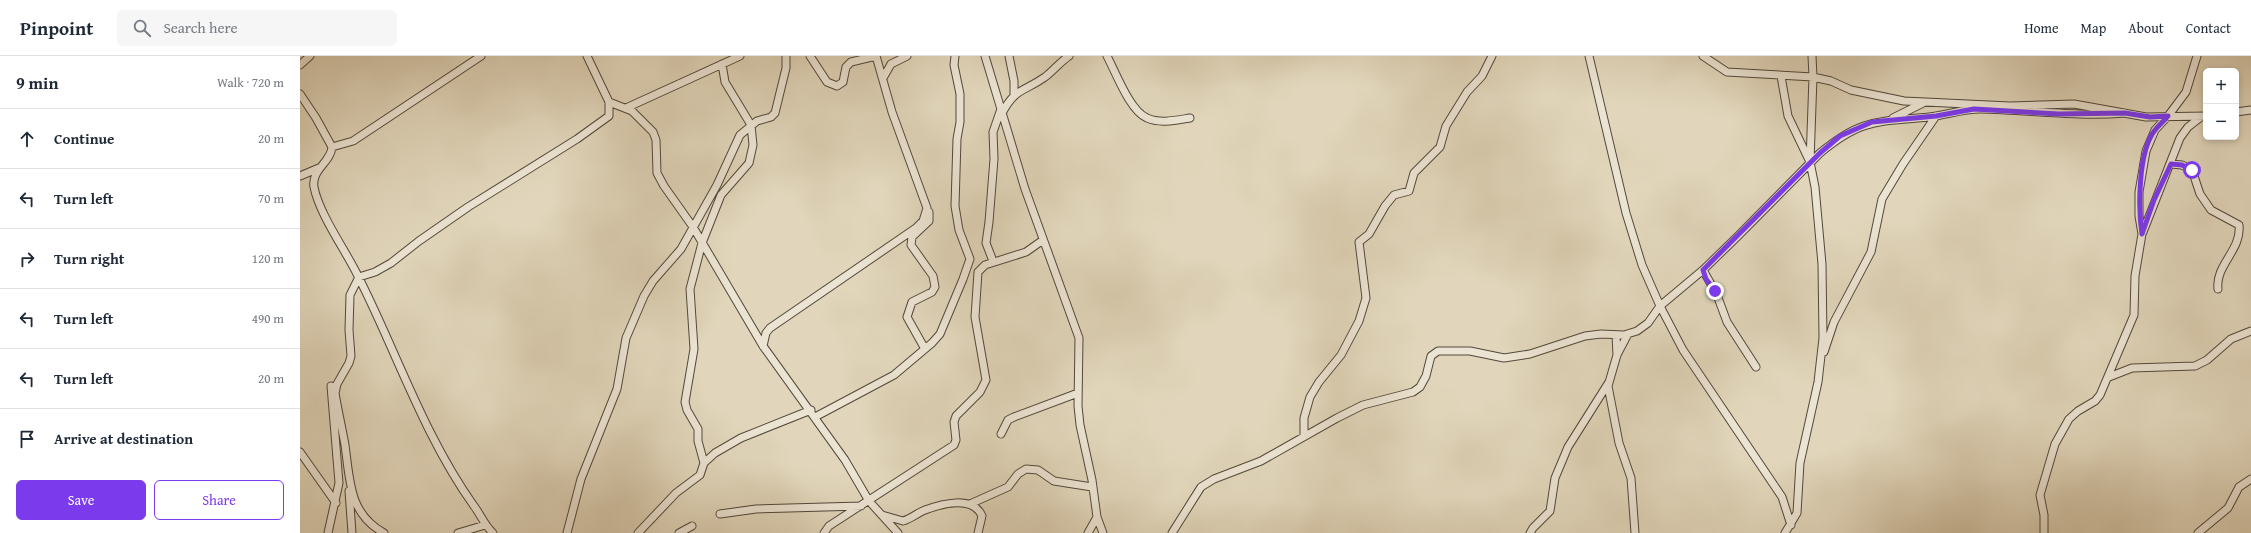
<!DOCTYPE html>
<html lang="en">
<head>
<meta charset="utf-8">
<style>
	:root { --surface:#fff; --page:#f6f6f7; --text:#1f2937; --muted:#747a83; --line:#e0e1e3; --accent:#7c3aed }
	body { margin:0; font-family:"Gentium Book Plus",serif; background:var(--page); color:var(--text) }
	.controls { position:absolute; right:12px; top:12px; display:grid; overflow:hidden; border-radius:6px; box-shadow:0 2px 6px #0003 }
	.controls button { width:36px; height:36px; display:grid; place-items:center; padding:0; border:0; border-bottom:1px solid var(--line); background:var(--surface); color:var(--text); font:20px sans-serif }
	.stop { position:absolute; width:12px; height:12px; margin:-9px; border:3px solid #7c3aed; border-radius:50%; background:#fff }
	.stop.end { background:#7c3aed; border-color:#fff; box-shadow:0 1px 4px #0008 }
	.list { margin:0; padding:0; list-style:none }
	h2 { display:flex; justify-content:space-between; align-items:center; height:52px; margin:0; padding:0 16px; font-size:17px }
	h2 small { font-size:13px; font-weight:400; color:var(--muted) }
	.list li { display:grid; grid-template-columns:26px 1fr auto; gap:12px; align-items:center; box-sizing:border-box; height:60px; padding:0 16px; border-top:1px solid var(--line) }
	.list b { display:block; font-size:15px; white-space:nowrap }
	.list em { font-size:13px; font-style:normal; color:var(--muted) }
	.actions { display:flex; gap:8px; padding:12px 16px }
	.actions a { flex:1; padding:9px 0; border:1px solid var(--accent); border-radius:6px; text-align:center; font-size:14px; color:var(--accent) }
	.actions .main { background:var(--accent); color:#fff }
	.icon { flex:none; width:22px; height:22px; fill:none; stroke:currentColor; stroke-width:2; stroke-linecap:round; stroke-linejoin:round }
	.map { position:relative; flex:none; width:1951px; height:477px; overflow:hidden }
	header { display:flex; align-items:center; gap:24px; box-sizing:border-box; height:56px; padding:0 20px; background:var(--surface); border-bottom:1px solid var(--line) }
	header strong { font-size:19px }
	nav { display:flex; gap:22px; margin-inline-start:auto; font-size:14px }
	.search { width:280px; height:36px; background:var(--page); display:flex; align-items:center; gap:10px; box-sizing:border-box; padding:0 14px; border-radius:6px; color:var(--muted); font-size:15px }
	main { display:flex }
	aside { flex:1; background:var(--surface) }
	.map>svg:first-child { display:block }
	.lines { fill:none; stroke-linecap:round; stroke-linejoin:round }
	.minor-casing { stroke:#52483a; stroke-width:9 }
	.minor { stroke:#ece4d3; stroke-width:7 }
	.route { stroke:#7c3aed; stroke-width:5 }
</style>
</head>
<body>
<header>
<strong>Pinpoint</strong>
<div class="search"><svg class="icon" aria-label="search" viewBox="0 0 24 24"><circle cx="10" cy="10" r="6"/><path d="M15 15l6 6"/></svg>Search here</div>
<nav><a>Home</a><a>Map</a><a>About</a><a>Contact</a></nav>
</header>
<main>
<aside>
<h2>9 min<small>Walk · 720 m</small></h2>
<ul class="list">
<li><svg class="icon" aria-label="ahead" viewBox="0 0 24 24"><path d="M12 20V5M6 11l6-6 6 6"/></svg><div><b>Continue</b></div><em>20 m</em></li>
<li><svg class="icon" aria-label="left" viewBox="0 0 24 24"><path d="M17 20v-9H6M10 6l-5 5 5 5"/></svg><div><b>Turn left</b></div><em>70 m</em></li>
<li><svg class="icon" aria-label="right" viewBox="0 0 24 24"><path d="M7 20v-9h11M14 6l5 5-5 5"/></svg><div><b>Turn right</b></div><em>120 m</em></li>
<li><svg class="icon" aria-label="left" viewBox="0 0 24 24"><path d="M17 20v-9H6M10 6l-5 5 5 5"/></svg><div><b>Turn left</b></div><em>490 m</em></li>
<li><svg class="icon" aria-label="left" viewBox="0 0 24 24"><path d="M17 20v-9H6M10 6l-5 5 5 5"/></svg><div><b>Turn left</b></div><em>20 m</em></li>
<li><svg class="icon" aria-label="arrive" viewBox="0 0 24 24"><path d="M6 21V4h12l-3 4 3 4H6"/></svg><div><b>Arrive at destination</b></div></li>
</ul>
<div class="actions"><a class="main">Save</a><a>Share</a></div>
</aside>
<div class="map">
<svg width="1951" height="477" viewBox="0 0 1951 477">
	<rect width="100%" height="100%" fill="#e1d6bb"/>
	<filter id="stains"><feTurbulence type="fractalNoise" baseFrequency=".005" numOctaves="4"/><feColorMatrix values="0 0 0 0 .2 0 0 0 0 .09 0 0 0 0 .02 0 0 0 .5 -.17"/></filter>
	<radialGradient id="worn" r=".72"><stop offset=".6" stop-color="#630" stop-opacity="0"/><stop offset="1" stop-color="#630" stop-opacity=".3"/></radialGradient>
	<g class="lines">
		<defs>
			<path id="minor" d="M287 0 309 46 332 55 353 76 356 84 357 117 364 130 393 171 463 290 545 404 569 445 598 477
				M510 0 527 26 537 30 543 26 546 11 551 6 576 0
				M685 0 725 133 779 282 778 350 780 369 792 424 797 461 803 477
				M709 0 714 25V40
				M807 0C816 17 830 55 847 62 860 68 877 64 890 62
				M1289 0 1326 157 1342 209 1360 250 1383 294 1482 441 1491 469
				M1403 0 1427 16 1513 21 1531 25 1551 34 1604 45 1710 50 1774 48 1846 61 1906 60
				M0 9 10 0
				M1481 20 1488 60 1510 106
				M583 22 591 8 607 0
				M0 38 16 62 32 91C31 106 11 114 14 131 19 158 46 195 58 220 97 297 124 380 174 450 181 459 184 469 193 477
				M326 52 440 0
				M1936 56 1951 54
				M702 57C716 31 724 36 745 21 753 15 760 6 769 0
				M1593 62 1623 47
				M32 91 53 85 181 0
				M1871 108 1882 109 1892 114 1900 138 1911 154 1939 169C1942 194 1915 209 1918 233
				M0 120 19 112
				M1843 176 1880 82 1888 71 1901 61
				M693 205 686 187 689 166 694 103 693 76 701 53
				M1403 214 1417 239 1427 266 1456 311
				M1328 278 1317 299 1308 330 1319 387 1331 422 1335 477
				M1316 279 1317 299
				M463 290 466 277 470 272 616 172 623 165 627 152 592 56 576 0
				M625 293 607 261 612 246 632 236 635 231 633 220 611 189 612 181 629 165V156
				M1524 296 1534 266 1571 196 1582 143 1603 108 1636 60
				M1809 321 1832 312 1895 310 1907 304 1931 283 1951 275
				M515 361 594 319 632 287 640 278 663 223 670 203 659 174 655 150 657 83 660 66V38L654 9 655 0
				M701 378 708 364 714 361 778 337
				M1004 380V362L1010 341 1019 326 1041 299 1059 265 1066 242 1059 186 1069 178 1085 150 1094 139 1109 135 1114 117 1140 91 1146 70 1167 36 1182 20 1192 0
				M0 396 36 447
				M404 407 398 385V373L387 354 385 346 394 293 390 233 402 187 421 139 449 107 453 89 451 69 425 26 422 8
				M49 435 52 477
				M670 448 708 431 718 418 726 413 738 414 754 425 792 431
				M420 458 456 453 561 450
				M582 459 603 465C611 463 617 457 625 454 641 448 673 439 682 460L678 477
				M28 477 39 427 31 330
				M84 477C49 458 50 425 45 389 42 372 38 355 35 337L37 328 49 307 51 300 49 274 50 239 59 221 75 216 91 207 119 185 168 151 277 83 309 60V46
				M158 477 185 469
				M267 477 281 423 317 333 326 282 344 240 353 225 381 193 417 129 440 79 457 65 471 61 475 57 486 12V0
				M338 477 376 437 400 419 404 407 415 397 441 382 511 354
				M379 477 392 470
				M524 477 529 470 654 389 656 384 654 366 656 360 680 336 686 324 675 261 678 216 685 209 726 196 743 184
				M788 477 797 461
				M872 477 901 431 914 423 961 405 1037 362 1063 349 1113 336 1120 331 1126 320 1131 300 1138 295H1170L1204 302 1230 298 1285 280 1301 278 1324 279 1337 275 1348 267 1360 250 1403 214 1437 181 1520 97C1562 62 1578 66 1629 61 1646 59 1663 53 1680 53 1729 54 1777 61 1825 57
				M1230 477 1233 472 1250 455 1255 422 1268 391 1309 326
				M1485 477 1497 457 1500 407 1518 326 1523 282 1522 208 1515 131 1510 106 1513 21 1512 0
				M1744 477V459L1740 439 1755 388 1769 363 1778 355 1795 345 1800 339 1834 259 1835 220 1842 178 1839 160V136L1846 95 1855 74 1868 60 1886 36 1897 0
				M1898 477 1928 452 1939 431 1951 423"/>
		</defs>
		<use href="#minor" class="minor-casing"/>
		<use href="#minor" class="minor"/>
	</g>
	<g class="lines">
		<path class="route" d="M1415 235 1406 223 1403 214 1520 97 1540 80 1572 66 1636 60 1674 53 1759 58 1825 57 1850 61 1868 60C1864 65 1859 69 1855 74 1838 95 1838 152 1842 178L1854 144 1871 108 1882 109 1892 114"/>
	</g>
	<rect width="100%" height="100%" filter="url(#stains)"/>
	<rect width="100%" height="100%" fill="url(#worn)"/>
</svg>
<div class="controls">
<button>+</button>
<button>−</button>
</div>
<div class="stop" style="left:1892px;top:114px"></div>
<div class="stop end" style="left:1415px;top:235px"></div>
</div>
</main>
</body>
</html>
